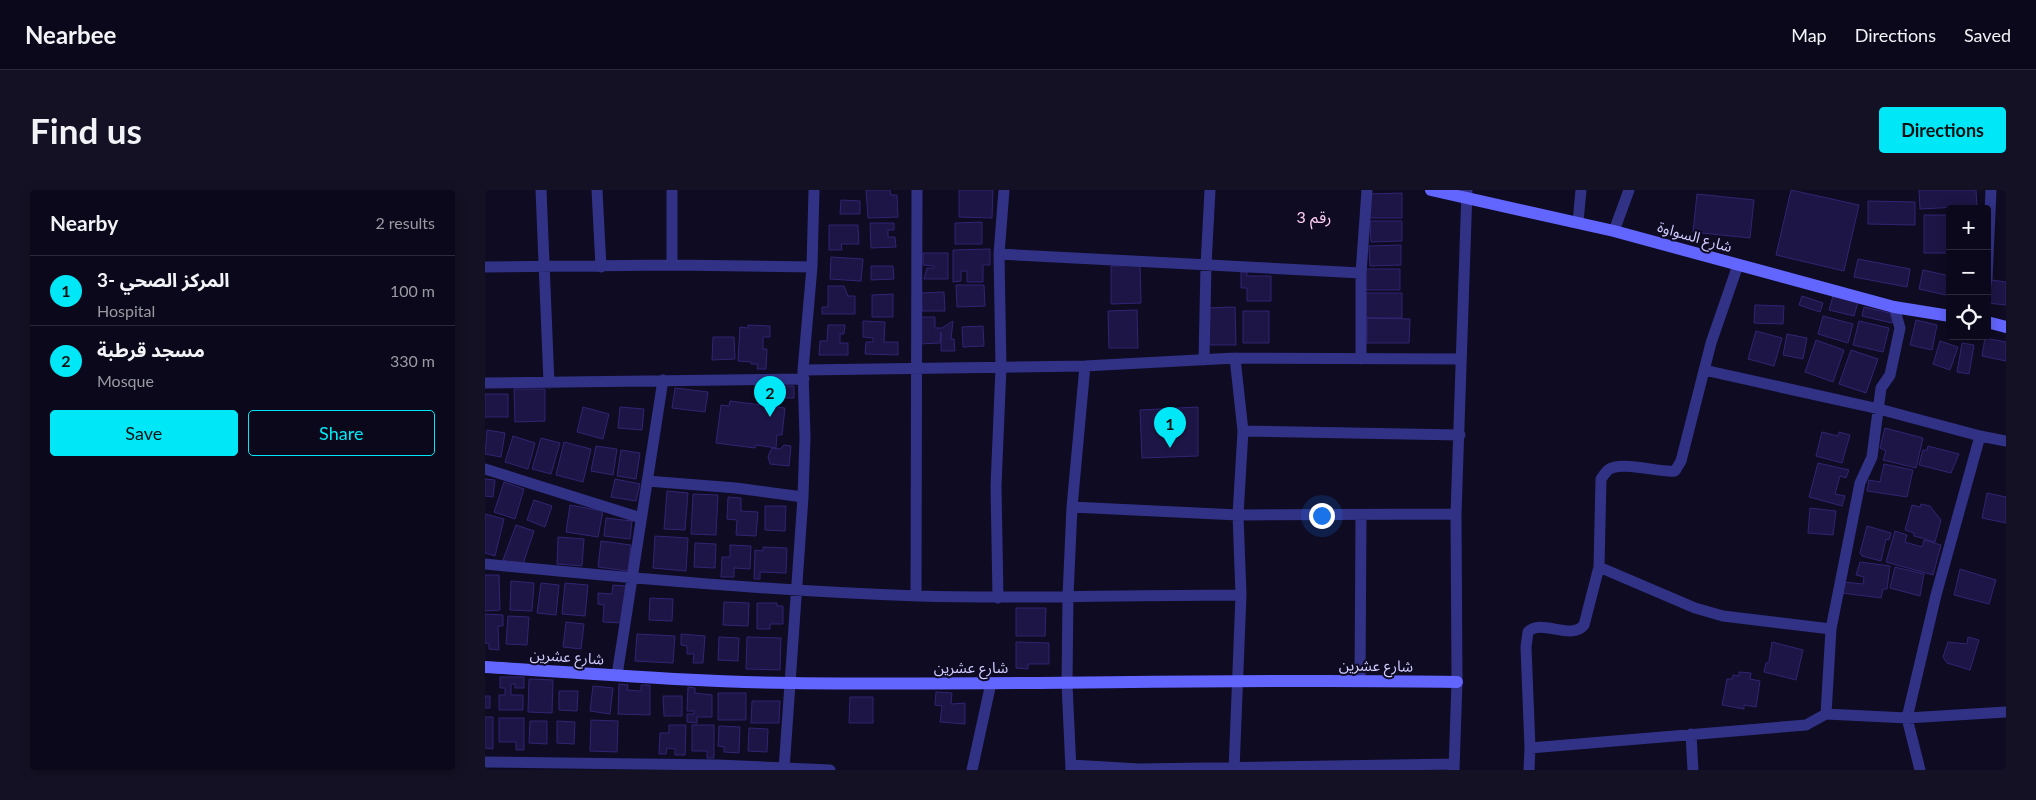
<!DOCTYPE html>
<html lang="en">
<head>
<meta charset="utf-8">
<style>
	:root { --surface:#0a081a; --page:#131123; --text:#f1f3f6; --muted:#999aa2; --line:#2a2939; --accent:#00e8f7 }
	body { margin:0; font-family:Lato,"Noto Sans Arabic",sans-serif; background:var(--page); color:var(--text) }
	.controls { position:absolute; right:15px; top:15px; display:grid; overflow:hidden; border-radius:5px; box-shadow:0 2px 12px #0003 }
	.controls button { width:45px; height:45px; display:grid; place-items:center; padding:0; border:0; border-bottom:1px solid var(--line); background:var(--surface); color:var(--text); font:25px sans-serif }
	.you { position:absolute; left:836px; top:325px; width:18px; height:18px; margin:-12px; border:4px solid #fff; border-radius:50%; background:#1a73e8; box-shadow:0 0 0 8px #1a73e833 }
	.badge { display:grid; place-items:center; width:32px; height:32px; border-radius:50%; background:var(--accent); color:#111; font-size:16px; font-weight:700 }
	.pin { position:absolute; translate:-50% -41px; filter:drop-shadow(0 1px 2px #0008) }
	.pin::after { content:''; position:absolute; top:26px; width:18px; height:15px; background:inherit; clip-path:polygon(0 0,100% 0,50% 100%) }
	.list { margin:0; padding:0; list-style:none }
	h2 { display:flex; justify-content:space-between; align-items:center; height:65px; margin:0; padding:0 20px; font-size:21px }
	h2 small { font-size:16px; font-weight:400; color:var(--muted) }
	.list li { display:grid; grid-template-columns:32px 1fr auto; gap:15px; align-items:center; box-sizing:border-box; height:70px; padding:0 20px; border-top:1px solid var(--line) }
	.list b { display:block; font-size:19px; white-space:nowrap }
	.list p { margin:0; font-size:16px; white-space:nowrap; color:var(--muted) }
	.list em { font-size:16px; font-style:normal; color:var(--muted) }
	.actions { display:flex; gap:10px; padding:15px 20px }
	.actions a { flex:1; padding:11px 0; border:1px solid var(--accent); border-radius:5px; text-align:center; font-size:18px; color:var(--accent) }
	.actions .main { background:var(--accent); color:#111 }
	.icon { flex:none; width:28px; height:28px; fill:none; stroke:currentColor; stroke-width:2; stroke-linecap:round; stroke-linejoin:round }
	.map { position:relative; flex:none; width:1521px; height:580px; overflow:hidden; border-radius:5px }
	header { display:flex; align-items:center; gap:30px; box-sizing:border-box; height:70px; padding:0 25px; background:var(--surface); border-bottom:1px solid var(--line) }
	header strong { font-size:24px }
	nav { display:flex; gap:28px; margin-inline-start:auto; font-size:18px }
	.intro { display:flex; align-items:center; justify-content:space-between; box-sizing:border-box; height:120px; padding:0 30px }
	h1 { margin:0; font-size:35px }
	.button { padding:12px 22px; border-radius:5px; background:var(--accent); color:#111; font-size:18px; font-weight:700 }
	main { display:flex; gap:30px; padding:0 30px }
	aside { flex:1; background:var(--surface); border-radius:5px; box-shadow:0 2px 12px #0003 }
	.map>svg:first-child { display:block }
	.building { fill:#1d1545; stroke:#312573 }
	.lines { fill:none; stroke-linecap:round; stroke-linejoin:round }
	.street { stroke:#313186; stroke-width:11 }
	.secondary { stroke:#6365ff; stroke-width:12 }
	.labels { text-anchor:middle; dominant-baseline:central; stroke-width:4; stroke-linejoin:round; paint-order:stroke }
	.street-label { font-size:15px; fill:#d0ccff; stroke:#0e0b22 }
	.neighbourhood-label { font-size:16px; fill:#ffceef; stroke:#0e0b22 }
</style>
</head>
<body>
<header>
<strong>Nearbee</strong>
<nav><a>Map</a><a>Directions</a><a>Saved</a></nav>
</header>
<div class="intro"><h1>Find us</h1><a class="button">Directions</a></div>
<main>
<aside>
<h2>Nearby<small>2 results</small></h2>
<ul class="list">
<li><span class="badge">1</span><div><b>المركز الصحي -3</b><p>Hospital</p></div><em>100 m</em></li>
<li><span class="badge">2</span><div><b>مسجد قرطبة</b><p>Mosque</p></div><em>330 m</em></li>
</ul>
<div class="actions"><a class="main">Save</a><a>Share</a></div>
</aside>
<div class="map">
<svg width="1521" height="580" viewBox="0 0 1521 580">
	<rect width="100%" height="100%" fill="#0e0b22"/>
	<path class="building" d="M381 0H405L406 5H412L413 27 383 28Z
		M474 0H508L507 28 474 27Z
		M1306 0 1374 15 1359 81 1291 65Z
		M1434 0H1491L1492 16 1435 19Z
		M917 3V28H885L884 4Z
		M1212 4 1269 10 1265 48 1208 42Z
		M356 10 375 11V24H355Z
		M1383 11 1430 12V35L1383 34Z
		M1439 25H1465V63H1439Z
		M885 31H917V51L886 52Z
		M497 32V54H470V33Z
		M385 33H409V40H403V47H410L411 57 386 58Z
		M344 35H373L374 54H356L357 60H344Z
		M916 55V75L885 76 884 56Z
		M505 59V75H498V92H482V81H476V91L468 92V60Z
		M438 63H463V89H439L442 78H449V76L438 75Z
		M346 67 378 69 376 91 345 89Z
		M1373 69 1425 79 1422 97 1369 87Z
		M655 75 656 113 626 114V76Z
		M386 76H408L409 89 386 90Z
		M879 79H915V100H879Z
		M1438 80 1465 86V106L1434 99Z
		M756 82H762V86H786V111H762V98H756Z
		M1507 90 1521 92V115L1503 113Z
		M471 95H499L500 116 472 117Z
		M343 96H359L363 106H370V124H337V117H343Z
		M459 102 460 121H437L436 103Z
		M881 103H917V128H881Z
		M408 104V127H387V105Z
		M1317 106 1338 113 1335 122 1314 115Z
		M1348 106 1373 112 1369 126 1344 120Z
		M1270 115 1299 116 1298 134 1269 133Z
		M750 117 751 155H722L721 118Z
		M1379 117 1409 124 1407 133 1377 126Z
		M652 120 653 158H624L623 121Z
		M758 121H784V153H758Z
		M1338 126 1368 134 1363 153 1333 144Z
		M434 127H450V138H457L468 131 466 149H469L470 161H456V142L455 153 433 154Z
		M882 128 925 129 924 153H882Z
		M1431 130 1452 135 1447 160 1425 155Z
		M378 131 400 132 399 152H413V165L380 164 381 152H388V148L378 147Z
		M1374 131 1404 138 1398 162 1368 155Z
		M263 135 285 136V147H278V159H282L281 179H272L273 174H266V172L253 171 255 137 263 138Z
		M343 135H360L359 144H355V153H363V165H334L335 151H342Z
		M498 136 499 156 478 157 477 137Z
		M1271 141 1297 148 1289 176 1263 169Z
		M1302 144 1322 148 1318 169 1298 165Z
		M228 147H249L250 169 227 170Z
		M1500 148 1521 152V171L1497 166Z
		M1331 150 1359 160 1348 192 1320 182Z
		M1455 151 1473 157 1465 180 1448 174Z
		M1477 153 1489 155 1484 184 1472 182Z
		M1366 160 1393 169 1381 203 1354 194Z
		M292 196H309V208H292Z
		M190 198 223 202 220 222 187 218Z
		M29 199H60V231L30 232Z
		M0 204H23V227H0Z
		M245 211 300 218 297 245H292L291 258 271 255 270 258 231 253 236 215 244 216Z
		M98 217 124 224 118 249 92 242Z
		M135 217 159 219 157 240 133 238Z
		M713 217V266L657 268 655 220Z
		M1400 238 1438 248 1431 278 1398 270 1401 261 1395 258Z
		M2 240 20 243 16 267 0 264Z
		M1337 242 1353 246 1354 242 1365 245 1357 273 1331 266Z
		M28 246 50 253 43 279 20 272Z
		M56 248 75 253 66 284 47 279Z
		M79 252 106 259 98 292 71 285Z
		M299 255 306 256 304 276 285 274 283 266 287 258 295 259Z
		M111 256 132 259 128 285 106 281Z
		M1443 256 1474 264 1466 283 1434 275 1438 260H1442Z
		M136 260 155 263 151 289 132 286Z
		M1333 273 1364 280 1361 288 1355 286 1350 304 1360 306 1357 316 1324 307Z
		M1399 274 1428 280 1422 307 1382 301 1384 290 1395 292Z
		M0 289 10 290 8 307 0 306Z
		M130 289 155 294 151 311 126 307Z
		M19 292 39 299 30 329 9 322Z
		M182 301 203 303 200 340 179 339Z
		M1502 303 1521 307V333L1497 328Z
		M208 304 233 305 231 345 206 344Z
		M243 307 256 308V321L273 322 271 346 251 345 252 330 242 329Z
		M49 310 67 316 60 337 42 330Z
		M1436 314 1445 316 1456 330 1450 352 1429 346V343L1420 340 1427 315 1435 317Z
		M85 315 118 321 113 347 81 342Z
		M280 316H301L300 341 280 340Z
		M1325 318 1351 321 1348 345 1323 343Z
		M0 324 19 329 10 366 0 363Z
		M121 328 147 331 145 349 119 346Z
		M31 335 49 341 37 377 18 370Z
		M1382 336 1406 343 1404 350 1401 349 1396 371 1377 366 1375 363Z
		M1410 341 1422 345 1420 352 1437 357 1439 350 1456 355 1448 385 1401 372Z
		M170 346 203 348 201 381 168 378Z
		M73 347 99 349 97 376 72 374Z
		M116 351 146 355 143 381 113 377Z
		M210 353 231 354 230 378 209 377Z
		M245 355 266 356 265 379 249 378V387H236L237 367H245Z
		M278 357 302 358 301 383 275 382V389H269L270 360 278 361Z
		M1375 372 1405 376 1402 399H1398L1396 408 1357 403 1359 392 1378 394 1379 387 1371 385Z
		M1410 377 1439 384 1435 406 1405 398Z
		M1475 379 1511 390 1504 414 1469 405Z
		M0 385H14L15 420 0 421Z
		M26 391 49 393 47 421 25 420Z
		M56 393 74 395 71 425 52 423Z
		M80 393 103 395 100 426 77 424Z
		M128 395 141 396 138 433 118 432 119 415 113 414V403L127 404Z
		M165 408 188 409 187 431 164 430Z
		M239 412 264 413 263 436 238 435Z
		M272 413H292V416H298V434H285V439H272Z
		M531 418H561L560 446H531Z
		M0 424 18 425V436H13L14 460 4 459V454L0 453Z
		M23 426 44 427 42 455 21 454Z
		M81 432 99 434 96 459 78 457Z
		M152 444 190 446 188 473 150 471Z
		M196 444 220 446 218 473H208L209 464H202V456L196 455Z
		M234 447 254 448 253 471 233 470Z
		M262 447 296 448 295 480 261 479Z
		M1483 447 1494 450 1485 480 1462 473 1458 467 1463 452 1482 454Z
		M531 452 564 453V474H543V479L531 478Z
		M1287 452 1318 460 1311 490 1279 482 1281 473 1284 472Z
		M1254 482 1266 483 1265 489 1275 491 1271 517 1259 515V519L1237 515 1242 489H1247L1248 485 1254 486Z
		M15 487H39V498H30V494H26V505H38V520H14V505H20V498H15Z
		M44 489 68 490 67 523 43 522Z
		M134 494 143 495 142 500 156 501V495H165V525L133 524Z
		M108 496 128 498 125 524 105 521Z
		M203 497 210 498V503L227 505V527H212V533L202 532V524H209V521H202Z
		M74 501H93L92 521 74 520Z
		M451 502 467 503 466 514 480 513V534L455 532 457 516 450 515Z
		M233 503H261V530H233Z
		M0 506H5V518H0Z
		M178 506H197V526H179Z
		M365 507H388V533H364Z
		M267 511H295L294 533H266Z
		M0 527H8V559L0 558Z
		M14 528H39V560H31V552H14Z
		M106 530 133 531 132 562 105 561Z
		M45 531H62V554L44 553Z
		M72 531 90 532 89 554 72 553Z
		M184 535H201L200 565H190V559L182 558 181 564H174L175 543H184Z
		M207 535H229V568H222V561H207Z
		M234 536 255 537 254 563 239 562V557L233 556Z
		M264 538 283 539 282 562 263 561Z"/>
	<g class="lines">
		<path class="street" d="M56 0 64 193
			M112 0 116 77
			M187 0V75
			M1093 32 1096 0
			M1129 41 1144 0
			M514 64 876 83
			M0 77 187 75 327 77
			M1502 89 1506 0
			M876 169V83L882 0
			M719 170 721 75 725 0
			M318 180 600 176 750 168 975 169
			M1219 180 1394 219 1495 246 1521 251
			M0 193 319 189
			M758 241 975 245
			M0 279 156 328
			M162 291 251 298 318 307
			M587 317 753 325 971 324
			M0 374C144 388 288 401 433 406 540 409 648 405 756 405
			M1114 377 1210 418 1238 426 1346 439
			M431 406 432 0
			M513 408 511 296 516 177 514 64 519 0
			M132 485 178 190
			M875 490 876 326
			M1341 524 1346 439 1375 293 1387 267 1396 198 1405 185 1415 138 1409 117
			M1206 544 1208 580
			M1045 558 1041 457 1043 442C1056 428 1086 451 1099 435L1114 377 1116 289C1118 286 1121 282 1123 280 1135 270 1174 283 1190 281L1196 271 1226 153 1253 75
			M0 572 233 575 345 580
			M586 575 654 579 969 574
			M299 580 318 307 320 248 318 180 327 77 329 0
			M487 580 506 493
			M586 580 582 494 583 406 587 317 600 176
			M749 580 756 405 753 325 758 241 750 168
			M969 580 972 492 971 324 982 0
			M1044 580 1045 558 1321 535 1341 524 1422 528 1521 522
			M1435 580 1422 528 1451 405 1495 246"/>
		<path class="secondary" d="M946 0 1129 41 1409 117 1465 126
			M1502 132 1521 137
			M0 477C102 483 205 492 307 493 529 496 750 488 972 492"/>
	</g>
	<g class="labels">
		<g class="street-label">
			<text transform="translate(1210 46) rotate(16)">شارع السواوة</text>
			<text transform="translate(82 466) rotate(4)">شارع عشرين</text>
			<text transform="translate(891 475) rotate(1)">شارع عشرين</text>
			<text x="486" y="477">شارع عشرين</text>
		</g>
		<g class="neighbourhood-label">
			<text x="829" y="26">رقم 3</text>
		</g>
	</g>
</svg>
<div class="controls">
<button>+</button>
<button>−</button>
<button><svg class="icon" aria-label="locate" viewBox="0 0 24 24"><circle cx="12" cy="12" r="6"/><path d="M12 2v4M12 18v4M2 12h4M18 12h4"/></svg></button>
</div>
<div class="you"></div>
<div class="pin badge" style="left:685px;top:258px">1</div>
<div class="pin badge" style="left:285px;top:227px">2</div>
</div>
</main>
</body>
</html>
